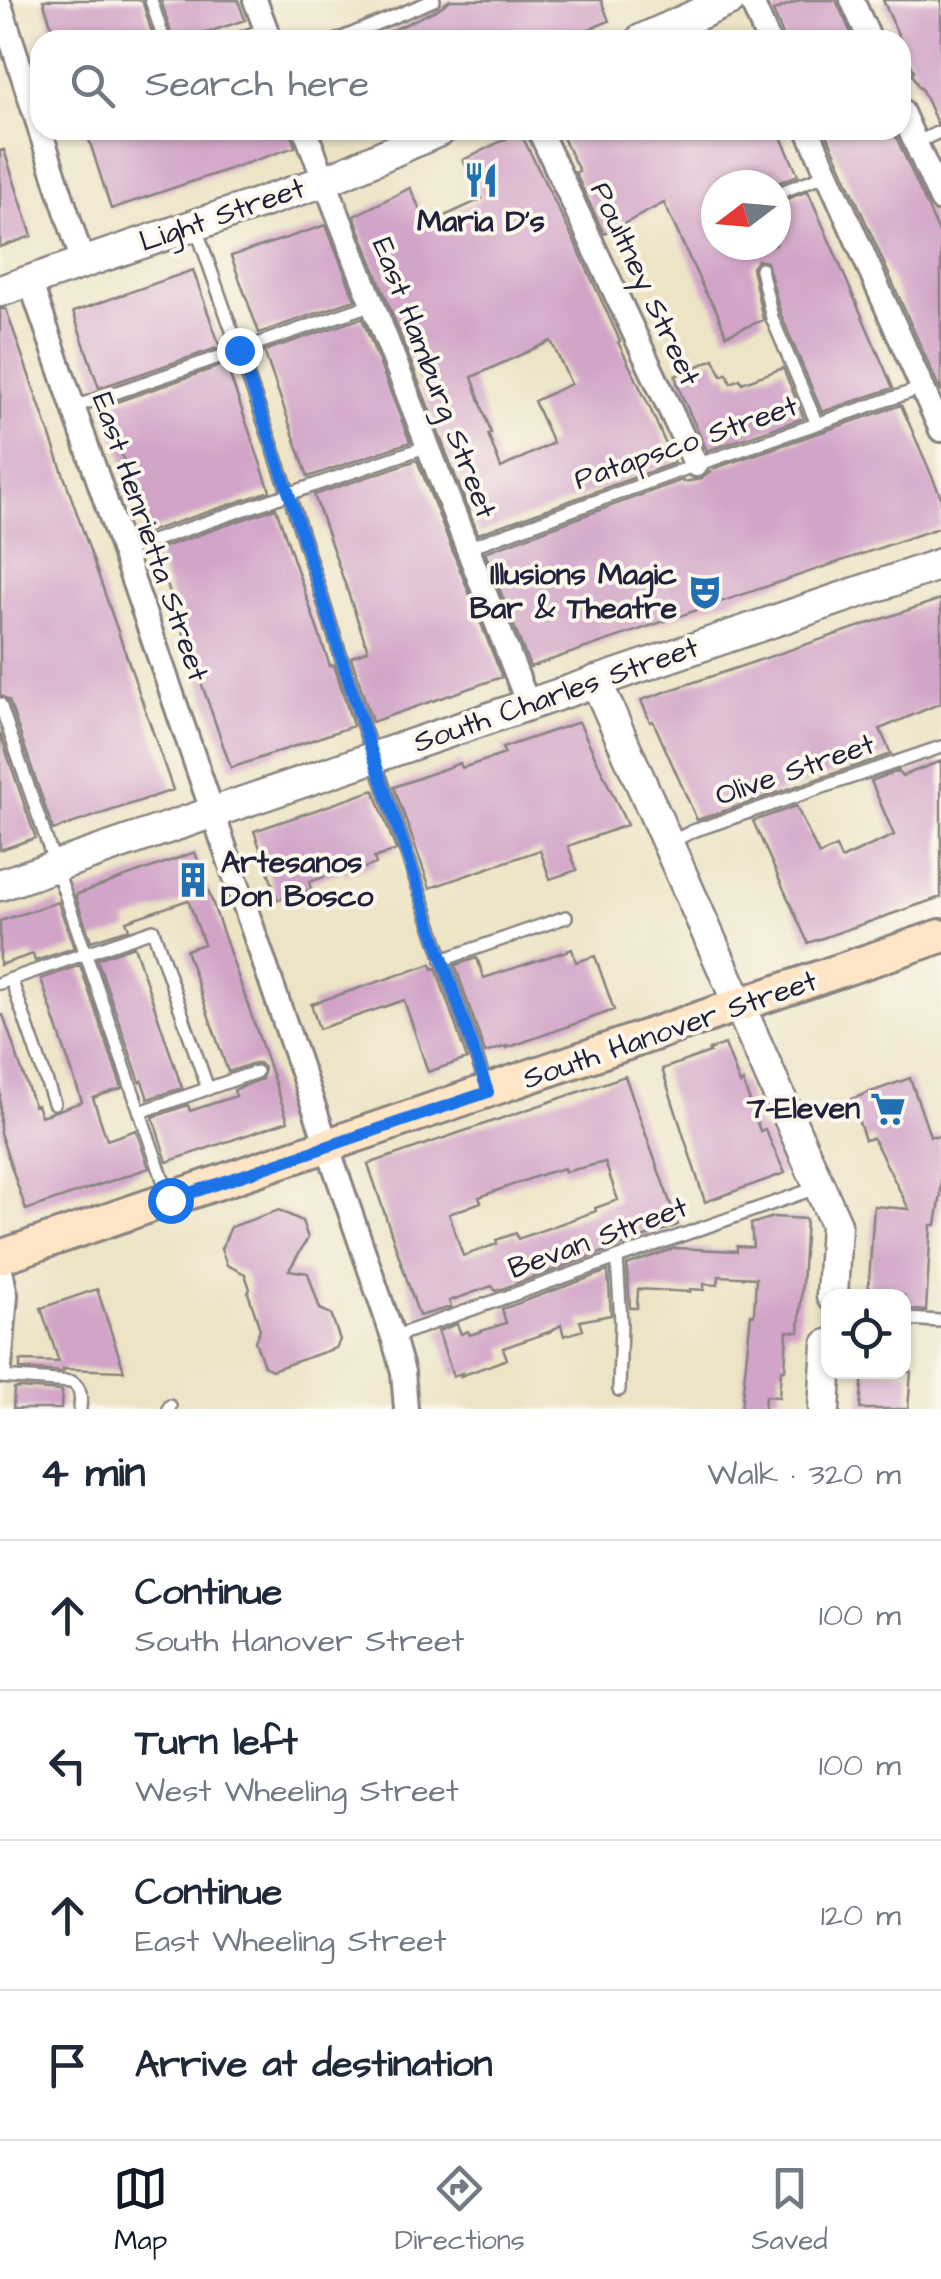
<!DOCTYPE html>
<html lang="en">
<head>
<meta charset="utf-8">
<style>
	:root { --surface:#fff; --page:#f6f6f7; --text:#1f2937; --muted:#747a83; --line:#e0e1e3; --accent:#111827 }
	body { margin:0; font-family:"Architects Daughter",sans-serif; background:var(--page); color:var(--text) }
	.controls { position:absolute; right:30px; bottom:30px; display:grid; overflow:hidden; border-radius:20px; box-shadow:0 2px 8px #0004 }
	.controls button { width:90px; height:90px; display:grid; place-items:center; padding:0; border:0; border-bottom:2px solid var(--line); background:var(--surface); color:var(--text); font:50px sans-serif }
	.compass { position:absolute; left:701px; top:170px; width:90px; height:90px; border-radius:50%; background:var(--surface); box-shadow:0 2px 8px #0004; rotate:254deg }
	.stop { position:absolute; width:30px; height:30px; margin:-22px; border:8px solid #1a73e8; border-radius:50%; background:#fff }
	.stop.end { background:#1a73e8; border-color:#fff; box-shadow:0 2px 10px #0008 }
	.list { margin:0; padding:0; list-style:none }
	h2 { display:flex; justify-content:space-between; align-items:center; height:130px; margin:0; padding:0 40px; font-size:42px }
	h2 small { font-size:32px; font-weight:400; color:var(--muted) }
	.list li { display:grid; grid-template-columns:65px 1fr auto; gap:30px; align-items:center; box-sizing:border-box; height:150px; padding:0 40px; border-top:2px solid var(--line) }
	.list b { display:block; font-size:38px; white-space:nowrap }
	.list p { margin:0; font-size:32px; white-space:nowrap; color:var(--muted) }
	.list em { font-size:32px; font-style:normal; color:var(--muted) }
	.icon { flex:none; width:55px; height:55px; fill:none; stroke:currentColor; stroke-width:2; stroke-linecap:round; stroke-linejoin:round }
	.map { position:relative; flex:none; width:941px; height:1409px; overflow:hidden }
	.search { position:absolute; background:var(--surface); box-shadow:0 2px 8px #0004; left:30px; right:30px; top:30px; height:110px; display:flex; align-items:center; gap:25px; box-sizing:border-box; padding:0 35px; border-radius:30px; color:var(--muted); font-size:38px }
	.sheet { height:730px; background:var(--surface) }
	nav { display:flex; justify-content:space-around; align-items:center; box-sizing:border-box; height:140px; border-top:2px solid var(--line); background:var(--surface); font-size:28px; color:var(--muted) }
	nav a { display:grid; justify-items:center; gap:5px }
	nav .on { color:var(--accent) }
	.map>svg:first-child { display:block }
	.building { fill:#d2a4c8; fill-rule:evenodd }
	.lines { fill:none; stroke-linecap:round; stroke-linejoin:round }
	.service-casing { stroke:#888380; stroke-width:16 }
	.minor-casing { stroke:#888380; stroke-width:28 }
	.tertiary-casing { stroke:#888380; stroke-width:35 }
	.secondary-casing { stroke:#888380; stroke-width:38 }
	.service { stroke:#fff; stroke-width:11 }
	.minor { stroke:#fff; stroke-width:22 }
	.tertiary { stroke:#fff; stroke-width:30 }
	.secondary { stroke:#fee5c5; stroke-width:32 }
	.route { stroke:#1a73e8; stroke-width:12 }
	.labels { text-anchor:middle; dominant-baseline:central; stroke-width:8; stroke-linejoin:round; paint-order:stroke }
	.street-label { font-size:30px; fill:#22223b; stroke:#fbf7ec }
	.poi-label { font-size:30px; font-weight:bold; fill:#22223b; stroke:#fbf7ec; text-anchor:end }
</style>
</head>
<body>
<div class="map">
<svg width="941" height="1409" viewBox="0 0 941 1409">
	<rect width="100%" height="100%" fill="#fbf7ec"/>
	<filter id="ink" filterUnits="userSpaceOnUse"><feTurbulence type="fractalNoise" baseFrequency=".01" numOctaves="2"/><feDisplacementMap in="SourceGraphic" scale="20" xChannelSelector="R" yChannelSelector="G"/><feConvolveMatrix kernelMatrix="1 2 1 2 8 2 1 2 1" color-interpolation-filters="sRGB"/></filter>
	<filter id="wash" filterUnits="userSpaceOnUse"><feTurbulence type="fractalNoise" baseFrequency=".0048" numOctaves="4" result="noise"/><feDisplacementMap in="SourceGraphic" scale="40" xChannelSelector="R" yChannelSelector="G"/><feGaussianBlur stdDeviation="2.25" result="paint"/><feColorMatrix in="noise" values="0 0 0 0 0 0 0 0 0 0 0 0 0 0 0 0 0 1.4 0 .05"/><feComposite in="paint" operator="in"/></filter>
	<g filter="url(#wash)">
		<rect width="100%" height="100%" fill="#ede4c6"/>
		<g id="blocks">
			<path class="building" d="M43 0H142L154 40H56Z
				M161 0H238L245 20 184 40H173Z
				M450 0H601L609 21 563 40H372L438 9Z
				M800 0H836L854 40H785L773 11Z
				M883 0H941V122L937 123 921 88H919L912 73 914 71Z
				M86 130H290L295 147 111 209Z
				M559 130H778L798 175 773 185H716V245H776V203L808 191 893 388 822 412 781 315 767 262 758 260 752 267 763 320 726 335 716 309 705 292 664 203 604 234 575 172 579 171Z
				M825 130H893L941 237V392Z
				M520 132 577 247 620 341 618 342 650 408 674 463 478 534 354 216 410 188 427 224 482 199 463 160ZM551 341 571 384 534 401 553 443 501 468 488 434 491 433 472 377Z
				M4 150 32 236 0 247V151Z
				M326 225 355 300 259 333 231 256Z
				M193 270 220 347 99 388 73 312Z
				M0 309H6L173 790 53 830 9 701 0 695Z
				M362 318 410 442 308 477 264 351Z
				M714 359 722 376 727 373 731 383 740 379 742 383 783 368 804 418 707 451 681 394 675 376Z
				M226 364 270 491 148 532 105 406Z
				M901 405 941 497V527L530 667 485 552 682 480 683 482 701 479 715 468Z
				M417 460 502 677 372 722 351 657 368 650 314 495Z
				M276 508 330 666 334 665 353 726 231 768 155 550Z
				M941 599V703L880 729 891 754 697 820 653 721 650 722 641 700Z
				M579 722 627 825 568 846 577 870 550 879 540 850 430 888 394 787 460 763 462 768 505 754 502 748Z
				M0 733 35 836V838L0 850Z
				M941 761V897L808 943 753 821 796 806 819 855 836 847 841 859 894 835 871 781 898 771 902 776Z
				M374 790 396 850 374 858 376 864 346 874 345 870 309 882 311 889 278 900 254 831Z
				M195 852 288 1121 167 1162 153 1117 188 1105 190 1111 236 1096 234 1090 262 1079 264 1068 259 1063H254L228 1072 186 950 204 944 188 900 126 921 129 929 91 941 75 895Z
				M58 902 74 948 35 961 33 954 0 965V921Z
				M134 946 182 1088 148 1099 142 1081 140 1082 97 959Z
				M572 949 576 962 595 956 614 1010 507 1048V1046L485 1053 455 965 477 958 484 978Z
				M431 964 433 969 436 968 467 1059 428 1072 404 1000 319 1029 311 1004Z
				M80 965 122 1088 93 1098 107 1140 136 1130 149 1168 26 1210 0 1133V1016L3 1015 34 1106 37 1105 41 1116 82 1102 41 979Z
				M725 1044 740 1084 743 1082 760 1131 765 1129 785 1173 705 1202 662 1069 710 1052 709 1050Z
				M625 1076 678 1225 496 1291 492 1286 449 1301 451 1307 419 1316 368 1164ZM605 1162 618 1200 595 1208 596 1211 518 1239 516 1233 496 1240 497 1244 463 1256 449 1214 481 1202 479 1197 543 1174 564 1168 565 1172Z
				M910 1078 930 1136H941V1194L936 1225H931L926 1311 904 1309V1296H868L874 1206 909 1209 873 1138 865 1140 851 1099Z
				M279 1210 302 1221 308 1238 289 1270 308 1273 320 1309 331 1314 340 1340 336 1348 272 1370 264 1366 255 1341 260 1329 248 1293 250 1289 245 1274 227 1265 221 1249 231 1227Z
				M773 1217 806 1219 799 1332 787 1331 785 1370H781L779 1397 765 1396 764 1409H741L751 1314 754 1315 756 1278 719 1276 718 1285 704 1284V1290L690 1289V1292L638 1289 637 1308H630L627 1265 675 1248 737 1251V1246L753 1247 751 1224Z
				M608 1271 611 1315 580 1321 583 1330 564 1336 561 1325 549 1332 503 1348 507 1359 461 1376 462 1373 453 1376 438 1331 457 1324 461 1334 468 1331 470 1335 506 1323 502 1309Z
				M97 1289 124 1371 63 1369V1372L20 1369V1361L59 1362 41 1308Z
				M863 1372H911L908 1409H860Z
				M19 1388 62 1391 61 1409H13L14 1389Z"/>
		</g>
	</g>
	<g filter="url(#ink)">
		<use href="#blocks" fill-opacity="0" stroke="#888380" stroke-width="2.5"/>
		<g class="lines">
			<defs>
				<path id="service" d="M151 0 164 40
					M234 40 266 29
					M337 40 434 0
					M916 143 941 131
					M776 194 827 174
					M195 225 289 494 364 729 487 1088
					M761 269 772 318 817 424
					M74 407 373 304
					M467 548 696 465 922 388
					M123 551 428 446
					M0 704 169 1197
					M671 842 693 831 941 747
					M442 960 566 917
					M11 979 54 1103
					M0 983 153 930 208 1089
					M140 1112 256 1072
					M617 1258 621 1322 619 1390
					M904 1319 941 1321
					M393 1337 816 1188
					M0 1377 72 1382C82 1389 81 1398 80 1409
					M169 1409 170 1406"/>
				<path id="minor" d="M255 0 270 40
					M751 0 768 40
					M852 0 870 40
					M0 5 40 129
					M901 110 941 200
					M40 130 83 263
					M305 130 528 704
					M539 130 696 465
					M808 130 941 430
					M30 281 393 1337 403 1372 406 1409
					M0 1266 6 1295 0 1368"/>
				<path id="tertiary" d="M641 40 730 0
					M0 291 325 181 441 130
					M596 681 836 1224 832 1296
					M0 885 941 564
					M824 1409 828 1345"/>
				<path id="secondary" d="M0 1257 941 936"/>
			</defs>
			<use href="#service" class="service-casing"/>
			<use href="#minor" class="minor-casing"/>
			<use href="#tertiary" class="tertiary-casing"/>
			<use href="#secondary" class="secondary-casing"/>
			<use href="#service" class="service"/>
			<use href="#minor" class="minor"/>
			<use href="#tertiary" class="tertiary"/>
			<use href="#secondary" class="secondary"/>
		</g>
	</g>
	<g class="lines" filter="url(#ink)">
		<path class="route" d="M170 1200 488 1092 364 729 289 494 239 350"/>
	</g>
	<defs>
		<symbol id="restaurant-bare" viewBox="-9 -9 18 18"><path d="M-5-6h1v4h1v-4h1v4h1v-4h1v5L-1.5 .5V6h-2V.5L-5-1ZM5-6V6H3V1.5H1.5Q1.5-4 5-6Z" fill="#1f6fb2" stroke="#fbf7ec" stroke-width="2.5" paint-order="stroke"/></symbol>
		<symbol id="theatre-bare" viewBox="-9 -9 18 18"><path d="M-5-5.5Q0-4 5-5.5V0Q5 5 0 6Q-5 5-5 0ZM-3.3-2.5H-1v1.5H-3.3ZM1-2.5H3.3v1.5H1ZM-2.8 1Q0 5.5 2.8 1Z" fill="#1f6fb2" stroke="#fbf7ec" stroke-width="2.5" paint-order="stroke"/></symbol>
		<symbol id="building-bare" viewBox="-9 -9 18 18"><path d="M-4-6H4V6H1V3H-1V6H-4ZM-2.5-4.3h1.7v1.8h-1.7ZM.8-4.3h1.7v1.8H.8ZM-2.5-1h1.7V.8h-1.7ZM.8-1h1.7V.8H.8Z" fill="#1f6fb2" stroke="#fbf7ec" stroke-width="2.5" paint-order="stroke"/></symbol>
		<symbol id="supermarket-bare" viewBox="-9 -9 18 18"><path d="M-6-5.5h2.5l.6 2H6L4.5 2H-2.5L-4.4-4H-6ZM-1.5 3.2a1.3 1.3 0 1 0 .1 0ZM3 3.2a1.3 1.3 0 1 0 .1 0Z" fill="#1f6fb2" stroke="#fbf7ec" stroke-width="2.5" paint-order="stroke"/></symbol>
	</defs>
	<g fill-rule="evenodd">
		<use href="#restaurant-bare" x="456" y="155" width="50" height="50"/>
		<use href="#theatre-bare" x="680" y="567" width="50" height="50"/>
		<use href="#building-bare" x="168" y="855" width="50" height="50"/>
		<use href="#supermarket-bare" x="863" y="1084" width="50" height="50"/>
	</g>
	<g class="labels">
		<g class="street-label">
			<text transform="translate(222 215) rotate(-19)">Light Street</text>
			<text transform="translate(645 284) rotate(65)">Poultney Street</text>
			<text transform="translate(434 378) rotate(69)">East Hamburg Street</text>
			<text transform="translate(686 443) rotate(-19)">Patapsco Street</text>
			<text transform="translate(150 537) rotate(71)">East Henrietta Street</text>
			<text transform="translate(556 695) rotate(-19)">South Charles Street</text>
			<text transform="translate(795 770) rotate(-19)">Olive Street</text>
			<text transform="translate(670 1030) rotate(-19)">South Hanover Street</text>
			<text transform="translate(598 1238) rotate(-20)">Bevan Street</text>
		</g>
		<g class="poi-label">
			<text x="481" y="222" text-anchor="middle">Maria D's</text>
			<text x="677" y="575">Illusions Magic<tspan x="677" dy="34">Bar &amp; Theatre</tspan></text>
			<text x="221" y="863" text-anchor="start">Artesanos<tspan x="221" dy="34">Don Bosco</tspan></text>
			<text x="860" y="1109">7-Eleven</text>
		</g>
	</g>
</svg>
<div class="controls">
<button><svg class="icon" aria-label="locate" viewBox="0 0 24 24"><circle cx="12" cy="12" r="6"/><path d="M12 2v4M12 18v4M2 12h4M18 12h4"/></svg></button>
</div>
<svg class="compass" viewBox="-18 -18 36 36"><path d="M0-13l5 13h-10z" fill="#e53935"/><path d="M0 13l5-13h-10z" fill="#747a83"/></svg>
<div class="stop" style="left:170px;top:1200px"></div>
<div class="stop end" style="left:239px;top:350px"></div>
<div class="search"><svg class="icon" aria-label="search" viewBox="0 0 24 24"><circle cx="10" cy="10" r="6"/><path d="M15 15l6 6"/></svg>Search here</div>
</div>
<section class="sheet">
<h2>4 min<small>Walk · 320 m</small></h2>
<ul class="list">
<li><svg class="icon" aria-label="ahead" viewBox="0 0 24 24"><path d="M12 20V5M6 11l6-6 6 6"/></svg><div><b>Continue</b><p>South Hanover Street</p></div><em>100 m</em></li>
<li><svg class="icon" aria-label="left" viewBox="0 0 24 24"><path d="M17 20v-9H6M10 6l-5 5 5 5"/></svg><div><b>Turn left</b><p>West Wheeling Street</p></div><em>100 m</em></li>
<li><svg class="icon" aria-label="ahead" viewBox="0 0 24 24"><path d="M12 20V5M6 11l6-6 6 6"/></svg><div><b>Continue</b><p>East Wheeling Street</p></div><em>120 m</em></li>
<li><svg class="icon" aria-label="arrive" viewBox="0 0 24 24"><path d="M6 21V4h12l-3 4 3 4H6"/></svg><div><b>Arrive at destination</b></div></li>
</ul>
</section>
<nav>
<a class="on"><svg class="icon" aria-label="map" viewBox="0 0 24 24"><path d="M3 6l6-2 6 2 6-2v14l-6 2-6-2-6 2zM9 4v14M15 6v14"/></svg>Map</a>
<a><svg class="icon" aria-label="directions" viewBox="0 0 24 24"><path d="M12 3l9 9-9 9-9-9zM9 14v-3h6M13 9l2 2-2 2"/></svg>Directions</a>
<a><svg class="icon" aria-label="saved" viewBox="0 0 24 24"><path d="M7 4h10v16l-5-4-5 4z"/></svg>Saved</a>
</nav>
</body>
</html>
